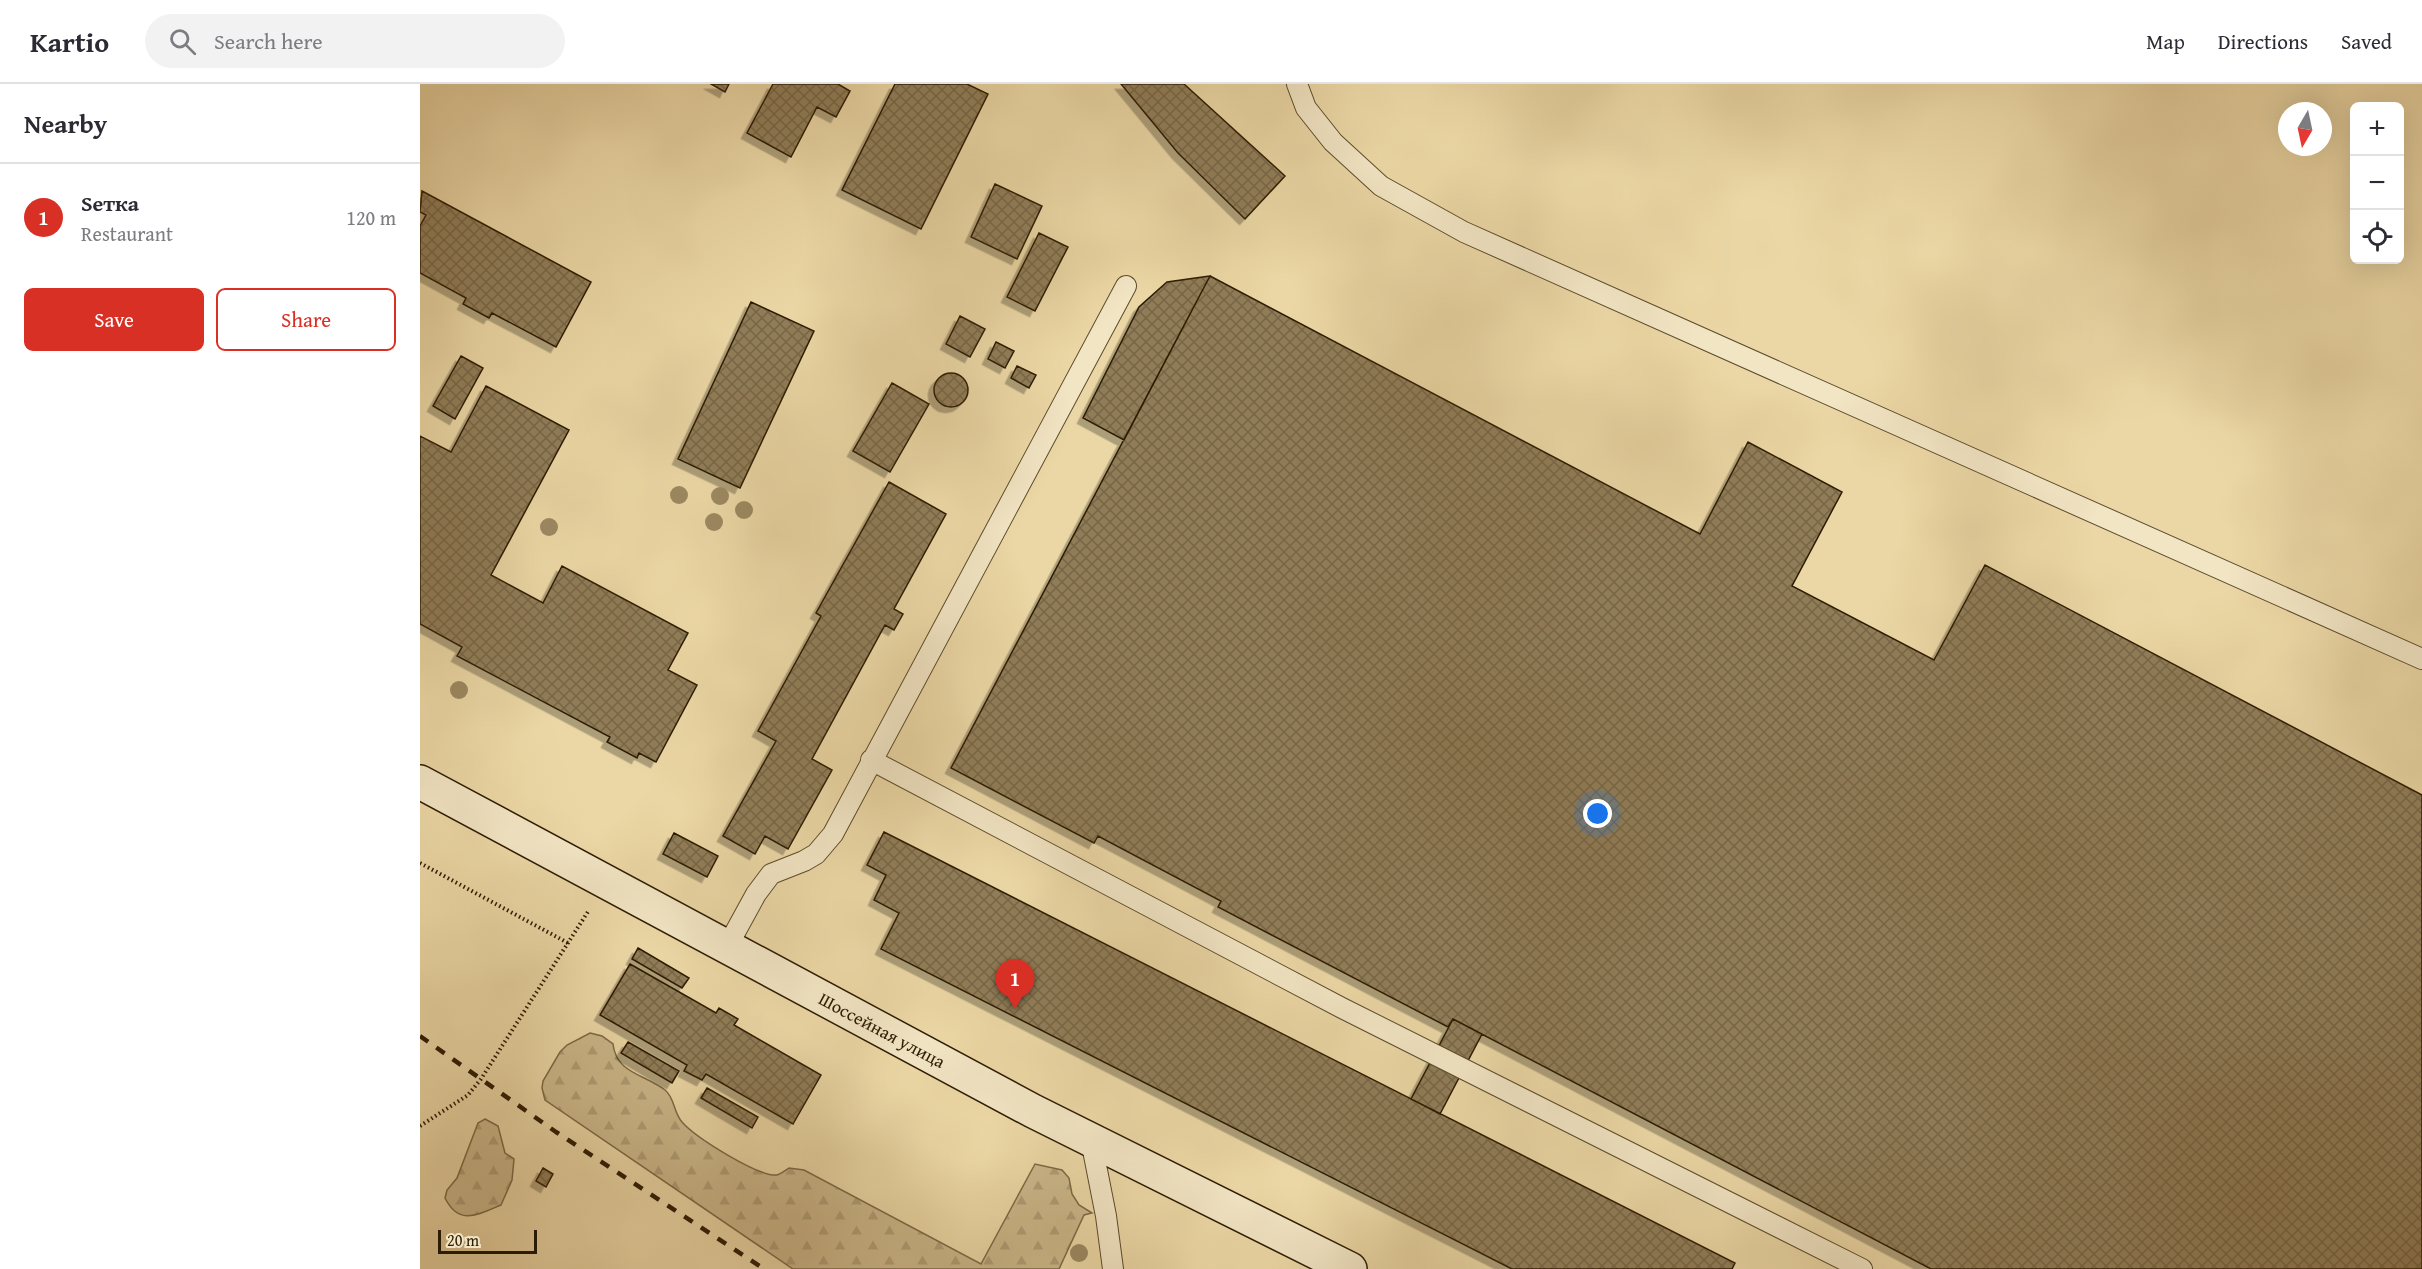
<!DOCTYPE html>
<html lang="en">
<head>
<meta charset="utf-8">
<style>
	:root { --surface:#fff; --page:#f2f2f3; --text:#2b2b33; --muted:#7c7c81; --line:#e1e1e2; --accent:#d93025 }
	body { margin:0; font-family:"Gentium Book Plus",serif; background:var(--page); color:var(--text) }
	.controls { position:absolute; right:18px; top:18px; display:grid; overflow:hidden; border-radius:9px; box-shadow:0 6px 24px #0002 }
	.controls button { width:54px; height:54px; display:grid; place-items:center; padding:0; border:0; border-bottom:2px solid var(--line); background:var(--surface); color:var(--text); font:30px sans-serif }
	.compass { position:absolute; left:1858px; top:18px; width:54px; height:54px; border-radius:50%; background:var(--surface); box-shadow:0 6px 24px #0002; rotate:189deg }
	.scale { position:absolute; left:18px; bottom:15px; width:99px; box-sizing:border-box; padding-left:6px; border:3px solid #2d1c04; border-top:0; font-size:16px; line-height:21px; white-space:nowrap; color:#2d1c04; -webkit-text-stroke:4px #f2e5c4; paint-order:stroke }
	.you { position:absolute; left:1178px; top:730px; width:21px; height:21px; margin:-15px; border:4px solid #fff; border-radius:50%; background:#1a73e8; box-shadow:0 0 0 9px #1a73e833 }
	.badge { display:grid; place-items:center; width:39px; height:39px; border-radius:50%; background:var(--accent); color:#fff; font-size:20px; font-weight:700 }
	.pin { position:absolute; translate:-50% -50px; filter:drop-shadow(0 2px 3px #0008) }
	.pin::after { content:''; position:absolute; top:32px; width:21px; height:18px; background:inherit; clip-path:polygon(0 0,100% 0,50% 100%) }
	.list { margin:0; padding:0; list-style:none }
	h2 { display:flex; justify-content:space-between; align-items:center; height:78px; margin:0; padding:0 24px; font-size:26px }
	h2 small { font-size:20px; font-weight:400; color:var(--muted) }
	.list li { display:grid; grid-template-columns:39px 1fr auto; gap:18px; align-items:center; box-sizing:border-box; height:108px; padding:0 24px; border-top:2px solid var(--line) }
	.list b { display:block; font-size:22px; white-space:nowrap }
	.list p { margin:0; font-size:20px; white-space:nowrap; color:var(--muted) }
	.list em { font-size:20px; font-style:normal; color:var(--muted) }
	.actions { display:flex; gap:12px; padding:18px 24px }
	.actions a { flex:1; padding:14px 0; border:2px solid var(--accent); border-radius:9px; text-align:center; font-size:21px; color:var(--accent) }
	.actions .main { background:var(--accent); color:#fff }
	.icon { flex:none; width:33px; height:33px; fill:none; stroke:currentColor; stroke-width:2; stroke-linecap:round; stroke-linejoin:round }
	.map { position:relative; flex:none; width:2002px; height:1185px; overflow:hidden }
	header { display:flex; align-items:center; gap:36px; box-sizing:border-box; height:84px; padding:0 30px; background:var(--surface); border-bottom:2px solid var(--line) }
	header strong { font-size:28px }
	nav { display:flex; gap:33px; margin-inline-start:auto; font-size:21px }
	.search { width:420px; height:54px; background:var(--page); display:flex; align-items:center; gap:15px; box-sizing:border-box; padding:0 21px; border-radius:33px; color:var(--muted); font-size:22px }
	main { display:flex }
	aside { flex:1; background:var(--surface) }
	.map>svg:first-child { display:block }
	.forest { fill:url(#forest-firs); stroke:#7c6a47; stroke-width:1.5 }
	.building { fill:url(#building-cross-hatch); stroke:#2d1c04; stroke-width:1.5; filter:url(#shadow) }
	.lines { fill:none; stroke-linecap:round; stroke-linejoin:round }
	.lane-casing { stroke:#5c4b2c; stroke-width:22 }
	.secondary-casing { stroke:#2d1c04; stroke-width:36 }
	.path { stroke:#2d1c04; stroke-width:4; stroke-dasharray:1.5 3; stroke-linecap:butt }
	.lane { stroke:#f2e5c4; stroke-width:20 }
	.secondary { stroke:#f2e5c4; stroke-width:33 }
	.rail { stroke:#2d1c04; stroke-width:4.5; stroke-dasharray:10 10; stroke-linecap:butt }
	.tree { fill:#9c8962 }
	.labels { text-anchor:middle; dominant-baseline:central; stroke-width:5; stroke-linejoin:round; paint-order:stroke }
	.street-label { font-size:18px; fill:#2d1c04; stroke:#f2e5c4 }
</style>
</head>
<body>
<header>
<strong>Kartio</strong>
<div class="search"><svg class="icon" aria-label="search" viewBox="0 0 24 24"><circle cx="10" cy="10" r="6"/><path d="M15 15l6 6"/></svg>Search here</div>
<nav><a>Map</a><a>Directions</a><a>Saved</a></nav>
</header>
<main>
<aside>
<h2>Nearby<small></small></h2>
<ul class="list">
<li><span class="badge">1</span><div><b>Sетка</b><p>Restaurant</p></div><em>120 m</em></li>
</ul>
<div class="actions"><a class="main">Save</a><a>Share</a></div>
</aside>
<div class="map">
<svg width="2002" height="1185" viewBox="0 0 2002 1185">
	<defs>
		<pattern id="forest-firs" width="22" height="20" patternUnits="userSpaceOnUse" patternTransform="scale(1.5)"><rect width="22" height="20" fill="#cbb78a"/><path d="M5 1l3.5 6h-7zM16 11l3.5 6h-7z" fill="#af9d75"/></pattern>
		<pattern id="building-cross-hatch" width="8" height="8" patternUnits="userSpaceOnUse" patternTransform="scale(1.5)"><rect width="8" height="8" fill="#907d58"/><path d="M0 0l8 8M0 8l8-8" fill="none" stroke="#766647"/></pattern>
		<filter id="shadow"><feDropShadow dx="-5.5" dy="5.5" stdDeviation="0" flood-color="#0004"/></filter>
	</defs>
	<rect width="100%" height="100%" fill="#ebd7a5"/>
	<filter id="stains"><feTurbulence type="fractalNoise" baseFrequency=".00333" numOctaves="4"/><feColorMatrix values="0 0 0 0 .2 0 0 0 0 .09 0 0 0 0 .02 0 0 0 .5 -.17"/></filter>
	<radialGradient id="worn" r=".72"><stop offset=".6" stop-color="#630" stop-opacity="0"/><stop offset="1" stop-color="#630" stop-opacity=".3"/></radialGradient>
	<path class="forest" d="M170 949 182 952 193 960C196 989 224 990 245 1006 255 1014 253 1028 262 1038 275 1053 338 1093 357 1091 361 1090 366 1086 369 1084L384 1086 561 1180 615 1080 642 1086 649 1094 652 1110 659 1121 672 1129 664 1131 639 1185H373L125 1016 122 1004 123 997 140 968 147 961Z
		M65 1035 78 1042 85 1069 94 1075 92 1096 81 1121C57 1131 39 1142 25 1114L27 1106 37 1094 58 1039Z"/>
	<path class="building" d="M291 0H309L305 8Z
		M353 0H418L430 7 416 33 397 23 371 73 327 49Z
		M475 0H547L568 10 501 145 422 106Z
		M701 0H764L865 92 825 135 758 69Z
		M575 100 622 122 597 175 551 153Z
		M2 107 171 198 136 263 72 229 69 234 43 220 46 214 0 189V142L6 131 0 128Z
		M619 149 648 163 615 227 587 213Z
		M790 192 1280 450 1328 358 1422 408 1372 502 1514 576 1565 481 2002 711V1185H1511L1033 935 1028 943 798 823 801 817 678 752 674 759 531 684Z
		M790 192 704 356 663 334 719 223 747 198Z
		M331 218 394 247 320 404 258 375Z
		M540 232 565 245 550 273 526 260Z
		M576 258 594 267 585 284 568 275Z
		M41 272 63 284 35 335 13 322Z
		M597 282 616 291 609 304 591 294Z
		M514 306a17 17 0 1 1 34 0a17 17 0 1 1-34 0Z
		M472 299 509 320 470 388 433 367Z
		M66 302 149 346 71 491 123 519 142 482 268 549 248 586 277 601 236 678 219 669 217 674 187 658 190 653 37 572 42 563 0 540V352L31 368Z
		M469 398 526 430 474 525 483 530 474 546 465 541 392 675 412 686 368 765 345 752 335 770 303 752 356 657 338 647 401 532 396 529Z
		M464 748 1315 1179 1312 1185H1092L461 865 479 829 454 816 466 791 447 781Z
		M254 749 298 772 287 793 243 770Z
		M218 864 269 894 262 904 212 875Z
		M210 880 296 929 299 924 318 935 314 941 401 991 373 1040 286 990 282 996 264 987 267 981 180 931Z
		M1033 935 1062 950 1020 1030 991 1015Z
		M208 958 259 987 252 999 201 969Z
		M287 1004 338 1033 332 1044 281 1014Z
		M123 1084 133 1090 126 1103 116 1097Z"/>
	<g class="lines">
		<defs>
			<path id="lane" d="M877 0 886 24 913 58 961 102 1044 148 2002 575
				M451 676 922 924 1442 1185
				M307 863 336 810 351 790 384 777 396 770 413 750 706 202
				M671 1056 686 1132 693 1185"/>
			<path id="secondary" d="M0 698 613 1027 930 1185"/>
		</defs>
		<use href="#lane" class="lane-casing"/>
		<use href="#secondary" class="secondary-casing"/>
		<path class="path" d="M0 779 148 859
			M0 1042 48 1011 61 995 169 826"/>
		<use href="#lane" class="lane"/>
		<use href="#secondary" class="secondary"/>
		<path class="rail" d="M0 952 136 1048 344 1185"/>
	</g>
	<g class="tree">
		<circle cx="259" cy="411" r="9"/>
		<circle cx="300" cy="412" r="9"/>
		<circle cx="324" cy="426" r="9"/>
		<circle cx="294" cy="438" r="9"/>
		<circle cx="129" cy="443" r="9"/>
		<circle cx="39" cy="606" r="9"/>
		<circle cx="659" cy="1169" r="9"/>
	</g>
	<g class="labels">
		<g class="street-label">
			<text transform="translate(462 946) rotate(28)">Шоссейная улица</text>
		</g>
	</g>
	<rect width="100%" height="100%" filter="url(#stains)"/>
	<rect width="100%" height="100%" fill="url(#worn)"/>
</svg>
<div class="controls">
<button>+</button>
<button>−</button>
<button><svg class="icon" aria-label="locate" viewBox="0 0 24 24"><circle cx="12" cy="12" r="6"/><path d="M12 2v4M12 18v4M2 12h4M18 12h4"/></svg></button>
</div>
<svg class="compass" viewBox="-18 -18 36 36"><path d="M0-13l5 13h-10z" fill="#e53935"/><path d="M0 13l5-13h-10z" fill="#7c7c81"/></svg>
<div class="scale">20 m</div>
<div class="you"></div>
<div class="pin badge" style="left:595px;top:925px">1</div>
</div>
</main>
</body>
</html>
